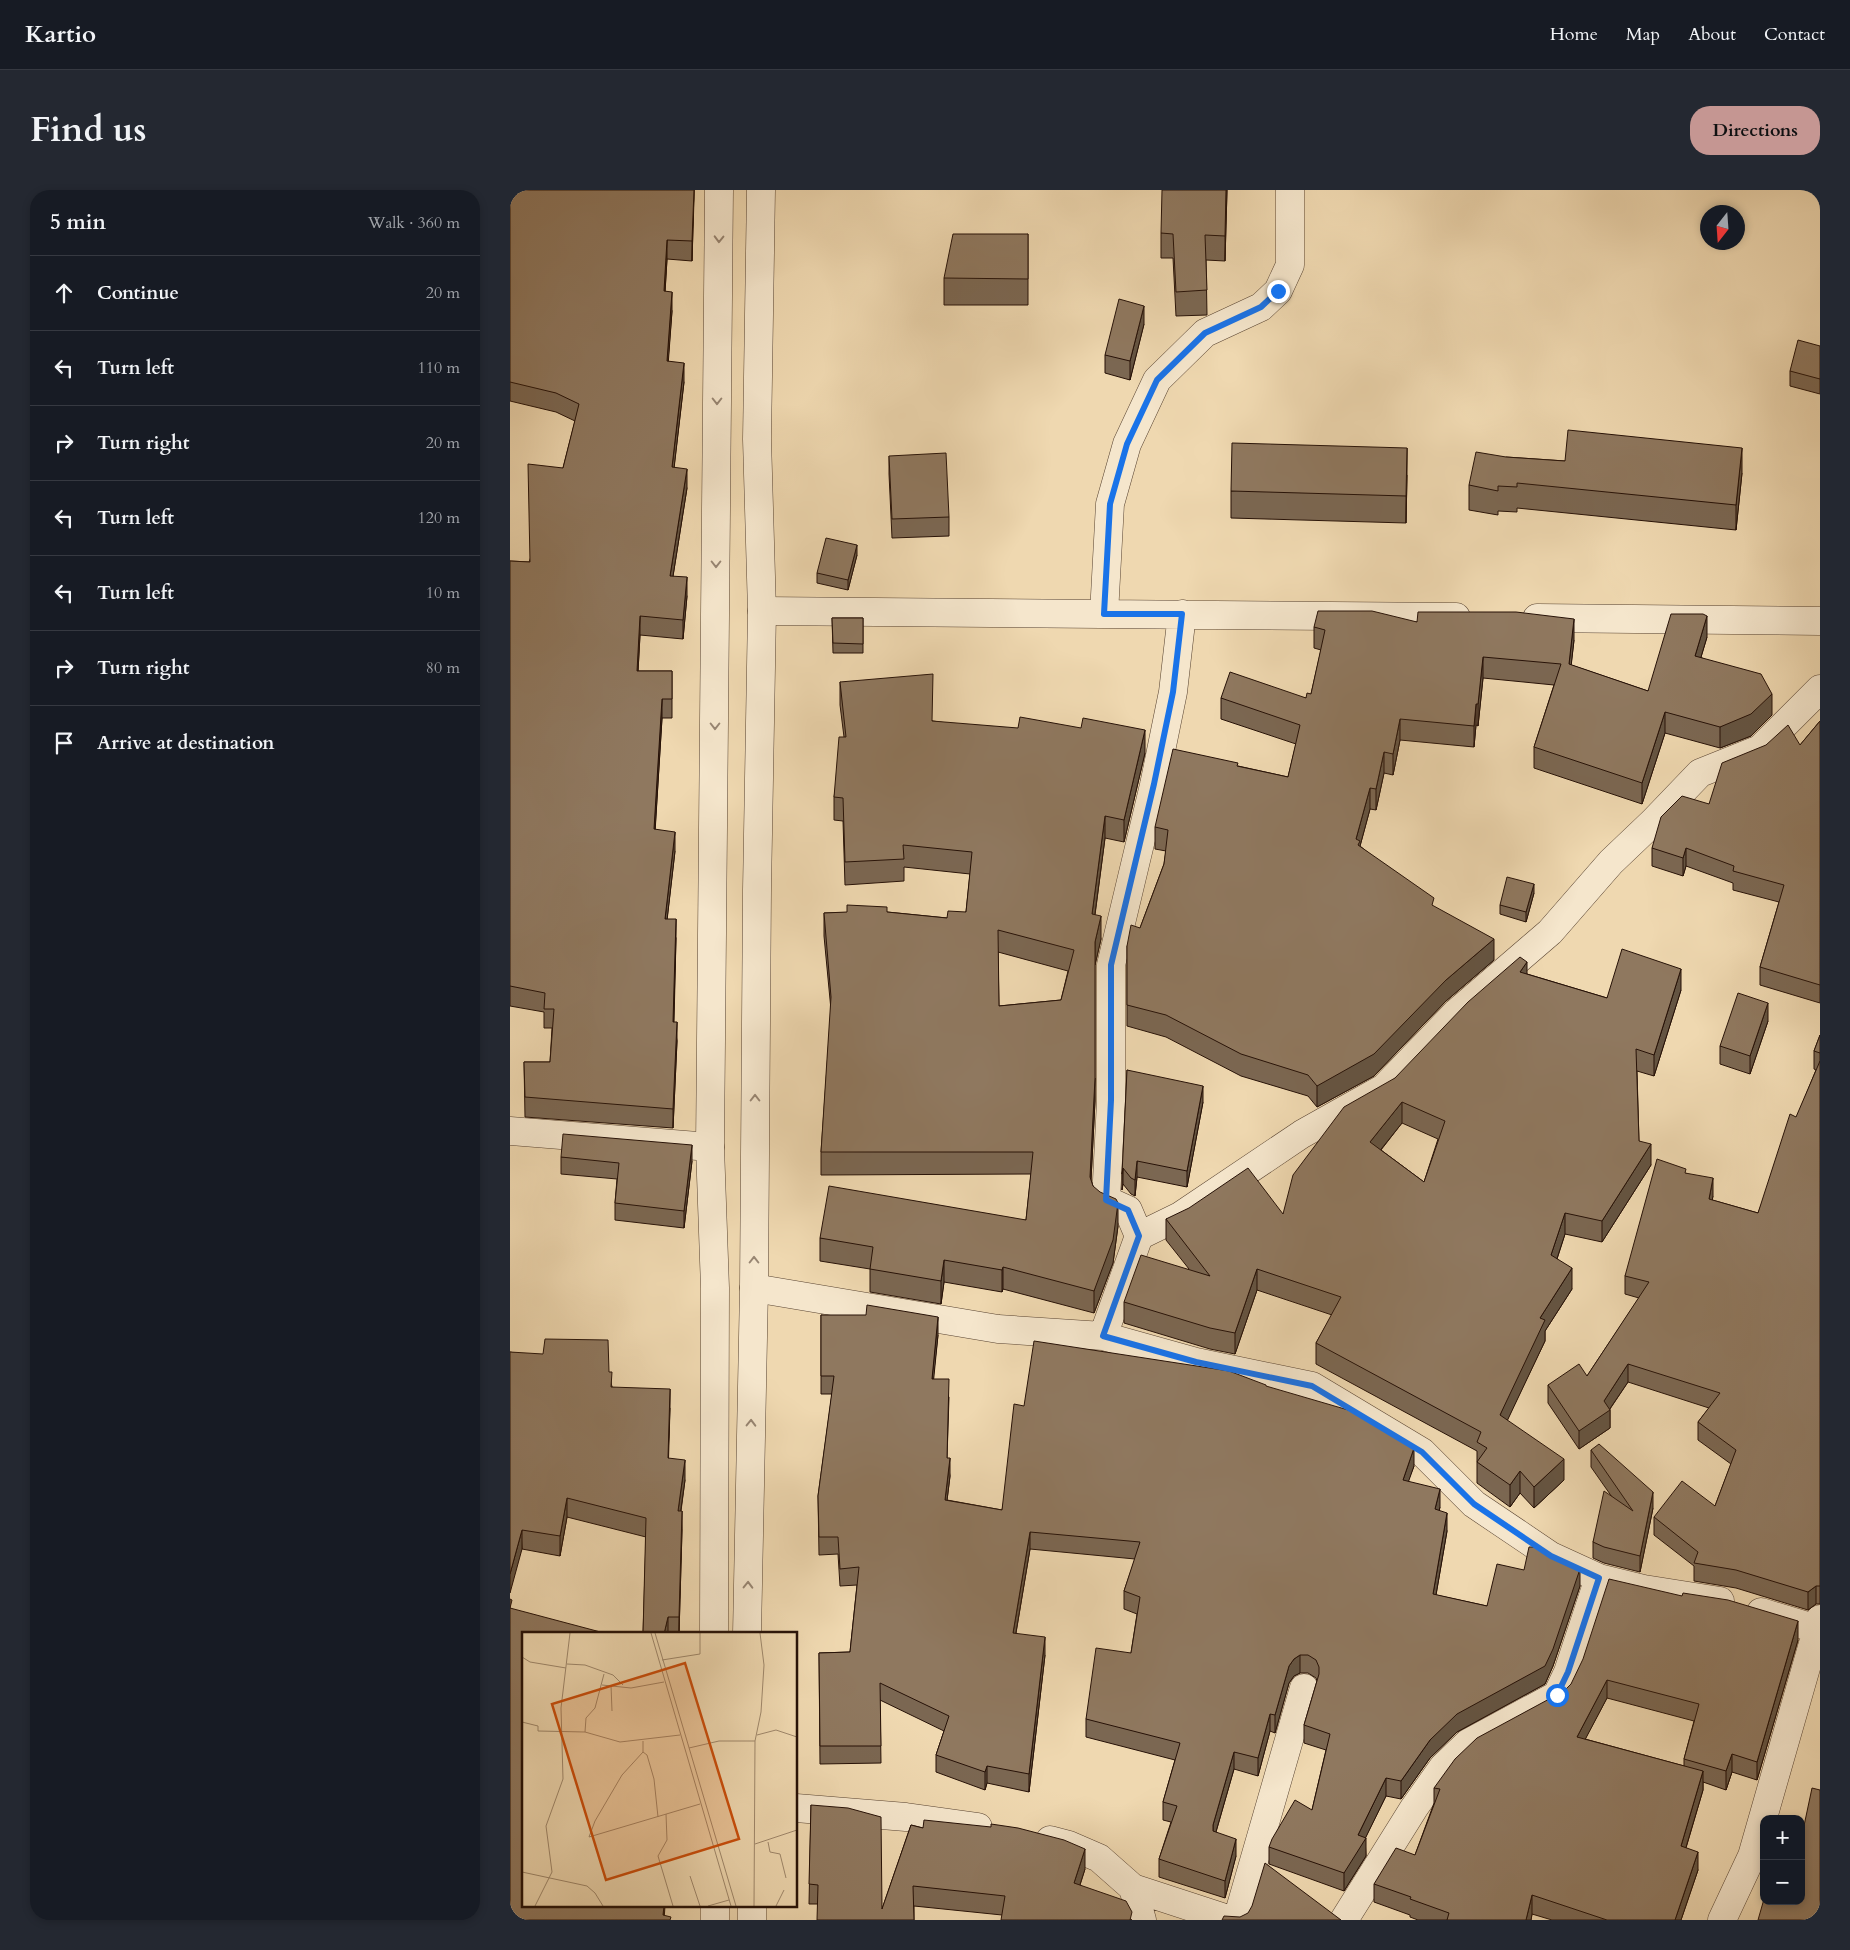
<!DOCTYPE html>
<html lang="en">
<head>
<meta charset="utf-8">
<style>
	:root { --surface:#171b24; --page:#242831; --text:#f1f3f6; --muted:#9ea1a6; --line:#363941; --accent:#c59692 }
	body { margin:0; font-family:Cardo,serif; background:var(--page); color:var(--text) }
	.controls { position:absolute; right:15px; bottom:15px; display:grid; overflow:hidden; border-radius:10px; box-shadow:0 2px 8px #0003 }
	.controls button { width:45px; height:45px; display:grid; place-items:center; padding:0; border:0; border-bottom:1px solid var(--line); background:var(--surface); color:var(--text); font:25px sans-serif }
	.compass { position:absolute; left:1190px; top:15px; width:45px; height:45px; border-radius:50%; background:var(--surface); box-shadow:0 2px 8px #0003; rotate:197deg }
	.stop { position:absolute; width:15px; height:15px; margin:-11px; border:4px solid #1a73e8; border-radius:50%; background:#fff }
	.stop.end { background:#1a73e8; border-color:#fff; box-shadow:0 1px 5px #0008 }
	.list { margin:0; padding:0; list-style:none }
	h2 { display:flex; justify-content:space-between; align-items:center; height:65px; margin:0; padding:0 20px; font-size:21px }
	h2 small { font-size:16px; font-weight:400; color:var(--muted) }
	.list li { display:grid; grid-template-columns:32px 1fr auto; gap:15px; align-items:center; box-sizing:border-box; height:75px; padding:0 20px; border-top:1px solid var(--line) }
	.list b { display:block; font-size:19px; white-space:nowrap }
	.list em { font-size:16px; font-style:normal; color:var(--muted) }
	.icon { flex:none; width:28px; height:28px; fill:none; stroke:currentColor; stroke-width:2; stroke-linecap:round; stroke-linejoin:round }
	.map { position:relative; flex:none; width:1310px; height:1730px; overflow:hidden; border-radius:20px }
	header { display:flex; align-items:center; gap:30px; box-sizing:border-box; height:70px; padding:0 25px; background:var(--surface); border-bottom:1px solid var(--line) }
	header strong { font-size:24px }
	nav { display:flex; gap:28px; margin-inline-start:auto; font-size:18px }
	.intro { display:flex; align-items:center; justify-content:space-between; box-sizing:border-box; height:120px; padding:0 30px }
	h1 { margin:0; font-size:35px }
	.button { padding:12px 22px; border-radius:20px; background:var(--accent); color:#111; font-size:18px; font-weight:700 }
	main { display:flex; gap:30px; padding:0 30px }
	aside { flex:1; background:var(--surface); border-radius:20px; box-shadow:0 2px 8px #0003 }
	.map>svg:first-child { display:block }
	.lines { fill:none; stroke-linecap:round; stroke-linejoin:round }
	.minor-casing { stroke:#584331; stroke-width:29 }
	.tertiary-casing { stroke:#584331; stroke-width:29 }
	.minor { stroke:#f5e6cc; stroke-width:28 }
	.tertiary { stroke:#f5e6cc; stroke-width:28 }
	.wall { fill:#7b6752; stroke:#261107; fill-rule:evenodd }
	.shaded-wall { fill:#645442; stroke:#261107 }
	.building { fill:#8f785f; stroke:#261107; fill-rule:evenodd }
	.oneway { stroke:#988673 }
	.route { stroke:#1a73e8; stroke-width:6 }
	.inset-road { fill:none; stroke:#9f886c; stroke-width:1 }
	.view { fill:#cb4e0b; fill-opacity:0.15; stroke:#cb4e0b; stroke-width:2.5 }
	.inset-edge { fill:none; stroke:#261107; stroke-width:2.5 }
</style>
</head>
<body>
<header>
<strong>Kartio</strong>
<nav><a>Home</a><a>Map</a><a>About</a><a>Contact</a></nav>
</header>
<div class="intro"><h1>Find us</h1><a class="button">Directions</a></div>
<main>
<aside>
<h2>5 min<small>Walk · 360 m</small></h2>
<ul class="list">
<li><svg class="icon" aria-label="ahead" viewBox="0 0 24 24"><path d="M12 20V5M6 11l6-6 6 6"/></svg><div><b>Continue</b></div><em>20 m</em></li>
<li><svg class="icon" aria-label="left" viewBox="0 0 24 24"><path d="M17 20v-9H6M10 6l-5 5 5 5"/></svg><div><b>Turn left</b></div><em>110 m</em></li>
<li><svg class="icon" aria-label="right" viewBox="0 0 24 24"><path d="M7 20v-9h11M14 6l5 5-5 5"/></svg><div><b>Turn right</b></div><em>20 m</em></li>
<li><svg class="icon" aria-label="left" viewBox="0 0 24 24"><path d="M17 20v-9H6M10 6l-5 5 5 5"/></svg><div><b>Turn left</b></div><em>120 m</em></li>
<li><svg class="icon" aria-label="left" viewBox="0 0 24 24"><path d="M17 20v-9H6M10 6l-5 5 5 5"/></svg><div><b>Turn left</b></div><em>10 m</em></li>
<li><svg class="icon" aria-label="right" viewBox="0 0 24 24"><path d="M7 20v-9h11M14 6l5 5-5 5"/></svg><div><b>Turn right</b></div><em>80 m</em></li>
<li><svg class="icon" aria-label="arrive" viewBox="0 0 24 24"><path d="M6 21V4h12l-3 4 3 4H6"/></svg><div><b>Arrive at destination</b></div></li>
</ul>
</aside>
<div class="map">
<svg width="1310" height="1730" viewBox="0 0 1310 1730">
	<rect width="100%" height="100%" fill="#efd8b0"/>
	<filter id="stains"><feTurbulence type="fractalNoise" baseFrequency=".004" numOctaves="4"/><feColorMatrix values="0 0 0 0 .2 0 0 0 0 .09 0 0 0 0 .02 0 0 0 .5 -.17"/></filter>
	<radialGradient id="worn" r=".72"><stop offset=".6" stop-color="#630" stop-opacity="0"/><stop offset="1" stop-color="#630" stop-opacity=".3"/></radialGradient>
	<g class="lines">
		<defs>
			<path id="minor" d="M252 421 946 427
				M594 424 600 314 617 254 647 190 695 143 751 117 768 101 780 75V0
				M1027 428 1310 431
				M0 941 200 957
				M629 1046 670 1026 792 944 874 898 947 822 1040 742 1101 672 1143 632 1190 583 1250 559 1310 499
				M244 1098 488 1139 593 1146 686 1172 802 1196 912 1262 964 1314 1041 1366 1089 1388 1134 1399 1210 1411
				M593 1146 629 1046 618 1020 596 1010 601 911V775L644 595 663 502 672 424
				M1251 1422 1310 1440
				M286 1618 396 1627 468 1637
				M540 1650 559 1655 589 1668 623 1698 721 1730
				M623 1698 632 1730
				M727 1730 794 1498
				M834 1730 904 1618 933 1577 958 1553 1047 1505 1058 1482 1089 1388
				M1212 1730 1242 1666 1310 1429"/>
			<path id="tertiary" d="M204 1444 205 1098 200 957 209 0
				M237 1444 244 1098 247 700 252 421 247 249 251 0
				M205 1716V1730
				M242 1730V1716"/>
		</defs>
		<use href="#minor" class="minor-casing"/>
		<use href="#tertiary" class="tertiary-casing"/>
		<use href="#minor" class="minor"/>
		<use href="#tertiary" class="tertiary"/>
	</g>
	<path class="wall" d="M0 0H184L182 71 157 69 155 101 162 121 158 171 174 192 164 277 177 298 163 386 177 406 173 449 130 445 128 481H162V528H152L145 640 165 661 157 729 166 748 164 832 167 851 163 938 15 927 14 872H40L42 838H34V822L0 816V371L19 372 53 278 65 231 46 222 0 211Z
		M717 0 715 71 696 70 697 125 666 126 663 68H651V43Z
		M518 44V115H434V88Z
		M634 134 620 190 595 183V165Z
		M1310 156V204L1280 196V181Z
		M379 266 439 327V346L382 348 379 284Z
		M996 267 1232 283 1226 340 1007 318V322L988 321V325L959 320V295Z
		M897 285 896 333 721 328V301Z
		M347 365 338 400 307 393V383Z
		M322 428H353V463H323Z
		M907 432 1064 450 1061 475 1138 501 1197 447 1191 467 1262 525 1241 546 1210 558 1155 543 1132 614 1024 578V557L1044 495 973 488 968 536 966 535 964 557 890 550 883 585 874 583 866 620 860 619 850 656 924 717 984 770 936 811 864 886 807 917 798 906 731 886 656 847 617 836V756L630 738 654 674 656 661 645 659V637L728 576 778 587 786 554 711 529V508H796L801 504 811 460 804 458V437Z
		M330 492 423 531 635 563 614 652 595 648 585 725 591 749 585 775V911L581 990 583 996 608 1036 603 1073 584 1123 493 1099 492 1102 434 1092 431 1114 360 1102V1079L310 1071V1048L516 1030 521 984 311 985V962L321 820 314 746V723L377 722 437 728 456 722 460 684 394 677V691L335 695 333 631 324 630V607L334 547 330 515ZM488 762 558 781 551 810 489 816Z
		M1310 531V813L1250 795V777L1269 712 1223 700V693L1176 676 1173 686 1142 676V658L1199 614 1290 555Z
		M1024 703 1016 732 990 724V715Z
		M1017 784 1097 808 1171 800 1144 886 1127 881 1129 951 1141 975 1092 1052 1055 1044 1047 1069 1062 1099 1035 1141V1151L997 1230 1054 1290 1024 1318 1010 1303 1000 1317 967 1293V1261L806 1174V1153L822 1125 747 1100 725 1164 700 1159 614 1133V1112L679 1079 656 1050V1029L773 1024 885 888ZM892 933 928 949 914 992 871 960Z
		M1258 831 1240 884 1210 874V856Z
		M1310 845V1414H1306L1298 1420 1226 1398 1184 1391V1376L1144 1345V1327L1205 1316 1221 1274 1188 1250V1232L1199 1218 1118 1192 1100 1219V1238L1069 1259 1038 1213V1195L1077 1186 1129 1108 1115 1104V1086L1176 983 1203 1006 1202 1010 1248 1023 1306 880 1304 879V861Z
		M617 880 693 912 677 997 627 987 625 1006 621 1004 613 994 612 1000Z
		M51 967 182 971 174 1038 105 1030V1013L107 989 51 984Z
		M311 1125 428 1145 423 1189 439 1207 437 1268 440 1286 437 1310 492 1320 514 1216 756 1197 904 1276 898 1291 930 1317 929 1321 937 1341 926 1405 977 1416 1070 1396 1043 1476 1035 1494 947 1542 920 1568 891 1609 876 1606 855 1648 856 1666 834 1701 759 1674V1657L802 1620 816 1560 794 1553V1535L807 1491 806 1488 798 1483H790L784 1486 779 1493 765 1543 760 1541 748 1586 724 1579 706 1642 726 1666 715 1708 649 1687V1669L661 1632 653 1630V1612L665 1570 576 1547V1529L621 1463 627 1424 614 1419V1401L625 1369 520 1359 506 1443 535 1465 519 1602 477 1593 475 1600 426 1582V1565L434 1541 370 1510 371 1573 310 1574 309 1463 340 1462 347 1395 330 1396 328 1364 309 1365 308 1306 322 1204H311Z
		M0 1162 99 1182 102 1197 160 1218 158 1268 175 1290 171 1321 172 1340 169 1444H133L136 1347 57 1327 50 1366 12 1359Z
		M1081 1260 1143 1318 1130 1382 1094 1373 1083 1368V1352L1102 1307 1081 1277Z
		M1288 1450 1247 1590 1222 1582 1216 1600 1193 1592V1600L1176 1658 1188 1680 1171 1730H1042L1022 1724 1021 1730H908L900 1727V1725L864 1712V1694L905 1665 924 1613V1598L1054 1501 1061 1494ZM1097 1508 1184 1531 1174 1569V1576L1075 1549Z
		M301 1615 372 1719 401 1635 575 1679 570 1695 622 1730 492 1725 404 1716V1730L307 1714H299Z"/>
	<path class="shaded-wall" d="M184 0V9L182 71V51Z
		M716 0H717L715 71V46Z
		M157 50V69L154 120V101Z
		M162 102V121L157 190V171Z
		M634 116V134L620 190V171Z
		M174 173V192L162 296V277Z
		M897 258V285L896 333V306Z
		M1232 258V283L1226 340V315Z
		M177 279V298L160 405V386Z
		M347 355V365L338 400V390Z
		M177 387V406L173 449V430Z
		M130 426V445L127 500V481Z
		M1197 426V447L1185 487V466Z
		M1064 429V450L1059 495V474Z
		M973 467V488L968 536V514Z
		M1262 504V525L1241 546 1210 558V537Z
		M152 509V528L144 659V639Z
		M966 514V535L964 557V536Z
		M1155 522V543L1132 614V593Z
		M890 529V550L883 585V564Z
		M635 540V563L614 652V630Z
		M874 562V583L866 620V599Z
		M860 598V619L850 656V672L846 649Z
		M595 626V648L582 746V724Z
		M165 642V661L155 748V729Z
		M1176 658V676L1173 686V668Z
		M1024 694V703L1016 732V722Z
		M591 726V749L585 775V752Z
		M166 729V748L163 851V832Z
		M984 749V770L936 811 864 886 807 917V896L936 790Z
		M1017 772V793L1010 782Z
		M1171 779V800L1144 886V865Z
		M1258 813V831L1240 884V866Z
		M167 832V851L163 938V919Z
		M585 888V911L580 1009V987Z
		M693 896V912L677 997V981Z
		M892 912V933L860 973V952Z
		M1141 954V975L1092 1052V1031Z
		M182 955V971L174 1038V1021Z
		M627 971V987L625 1006V990Z
		M613 978V994L612 1000V984Z
		M1203 988V1006L1199 1028V1009Z
		M608 1013V1036L603 1073 584 1123V1101Z
		M1055 1023V1044L1041 1087V1065Z
		M434 1070V1092L431 1114V1091Z
		M493 1077V1099L492 1102V1080Z
		M1062 1078V1099L1035 1141V1151L990 1246V1225L1030 1128Z
		M747 1079V1100L725 1164V1143Z
		M428 1127V1145L422 1206V1189Z
		M1118 1174V1192L1099 1220H1100V1238L1069 1259V1241L1094 1211Z
		M160 1199V1218L158 1287V1268Z
		M904 1258V1276L893 1307V1290Z
		M440 1268V1286L435 1327V1310Z
		M1054 1269V1290L1024 1318V1297Z
		M175 1270V1290L168 1340V1321Z
		M1010 1281V1303L1000 1317V1295Z
		M930 1299V1317L925 1337V1319Z
		M1143 1302V1318L1130 1382V1366Z
		M57 1308V1327L50 1366V1346Z
		M172 1321V1340L169 1444V1427Z
		M937 1323V1341L923 1422V1404Z
		M12 1340V1359L0 1403V1384Z
		M520 1342V1359L503 1460V1443Z
		M1070 1379V1396L1043 1476 1035 1494 947 1542 920 1568 891 1609V1591L920 1550Z
		M1306 1396V1414L1298 1420V1402Z
		M158 1427V1444H154Z
		M1288 1431V1450L1247 1590V1572Z
		M535 1447V1465L519 1602V1584Z
		M790 1465V1483L784 1486 779 1493 765 1543V1525L779 1476 784 1469Z
		M1097 1490V1508L1067 1565V1547Z
		M760 1524V1541L748 1586V1568Z
		M724 1562V1579L703 1652V1635Z
		M1222 1564V1582L1216 1600V1581Z
		M477 1576V1593L475 1600V1582Z
		M1193 1581V1600L1171 1674V1656Z
		M876 1588V1606L854 1651 856 1648V1666L834 1701V1683L848 1645Z
		M726 1649V1666L715 1708V1691Z
		M575 1659V1679L564 1713V1693Z
		M1188 1662V1680L1171 1730H1165Z
		M1022 1705V1724L1021 1730H1016Z
		M154 1716H155L154 1730H153Z"/>
	<path class="building" d="M0 0H184L182 51 157 50 154 101 162 102 157 171 174 173 162 277 177 279 160 386 177 387 173 430 130 426 127 481H162V509H152L144 639 165 642 155 729H166L163 832H167L163 919 15 907 14 872H40L44 819H34L35 803 0 796V371L20 372 18 274 53 278 69 214 46 203 0 192Z
		M652 0H716L715 46 695 45 697 100 666 102 663 44 651 43Z
		M443 44H518V89L434 88Z
		M609 109 634 116 620 171 595 165Z
		M1288 150 1310 156V189L1280 181Z
		M1058 240 1232 258 1226 315 1007 293V297L988 296V301L959 295 966 262 996 267 1055 271Z
		M722 253 897 258 896 306 721 301Z
		M436 263 439 327 382 329 379 266Z
		M316 348 347 355 338 390 307 383Z
		M808 421H862L907 432 908 422H1006L1064 429 1059 474 1138 501 1161 424H1193L1197 426 1185 466 1251 484 1262 504 1241 524 1210 537 1155 522 1132 593 1024 557 1051 474 973 467 968 514H966L964 536 890 529 883 564 874 562 866 599 860 598 846 649 850 651 848 655 924 708 922 715 984 749 936 790 864 864 807 896 798 885 731 864 656 825 617 815V756L621 735 630 738 654 674 658 640 645 637 663 559 728 573 727 576 778 587 790 535 711 508 720 482 796 508 797 503 801 504 815 440 804 437Z
		M322 428H353V454L323 453Z
		M423 484 422 531 508 538 510 527 571 538 573 528 635 540 614 630 595 626 582 724 591 726 585 752V888L580 987 583 996 590 1002 606 1009 608 1013 603 1050 584 1101 493 1077 492 1080 434 1070 431 1091 360 1079 363 1057 310 1048 319 996 516 1030 523 962H311L321 807 314 723 337 722V715L377 717V722L437 728 438 721 456 722 462 662 393 655 394 669 335 672 333 608 324 607 329 547H336L330 492ZM488 740 564 760 551 810 489 816Z
		M1310 531V795L1250 777 1274 695 1223 681 1224 676 1176 658 1173 668 1142 658 1151 627 1172 606 1199 614 1212 573 1256 555 1278 535 1290 555Z
		M997 687 1024 694 1016 722 990 715Z
		M1112 759 1171 779 1144 865 1126 859 1129 951 1141 954 1092 1031 1055 1023 1041 1065 1062 1078 1030 1128 1035 1130 990 1225 1054 1269 1024 1297 1010 1281 1000 1295 967 1272 977 1258 967 1252 971 1242 806 1153 831 1107 747 1079 725 1143 700 1138 614 1112 631 1065 700 1086 656 1029 679 1018 738 978 773 1024 783 985 834 917 885 888 958 812 1010 767 1017 772 1010 782 1097 808ZM892 912 935 931 914 992 860 952Z
		M1228 803 1258 813 1240 866 1210 856Z
		M1310 845V863L1304 861Z
		M1310 871V1396H1306L1298 1402 1226 1380 1184 1373 1188 1362 1144 1327 1172 1291 1205 1316 1226 1260 1188 1232 1210 1203 1118 1174 1094 1211 1100 1220 1069 1241 1038 1195 1069 1174 1077 1186 1139 1092 1115 1086 1147 969 1176 979 1175 983 1203 988 1199 1009 1248 1023 1280 924 1286 927Z
		M617 880 693 896 677 981 627 971 625 990 621 988 613 978 612 984Z
		M53 944 182 955 174 1021 105 1013 109 973 51 967Z
		M357 1115 428 1127 422 1189H439L437 1268H440L435 1310 492 1320 504 1214 514 1216 524 1151 719 1181 756 1195V1196L845 1222 904 1258 893 1290 930 1299 925 1319 937 1323 923 1404 977 1416 987 1374 1014 1380 1019 1357H1025L1070 1379 1043 1459 1035 1476 947 1524 920 1550 891 1591 876 1588 848 1645 856 1648 834 1683 759 1657 762 1649 785 1610 802 1620 820 1544 794 1535 809 1484V1477L806 1470 798 1465H790L784 1469 779 1476 765 1525 760 1524 748 1568 724 1562 703 1635V1641L726 1649 715 1691 649 1669 667 1616 653 1612 670 1553 576 1529 586 1458 621 1463 630 1407 614 1401 630 1352 520 1342 503 1443 535 1447 519 1584 477 1576 475 1582 426 1565 439 1526 370 1493 371 1556H310L309 1463 340 1462 349 1377 330 1379 328 1347H309L308 1306 324 1186H311V1125H356Z
		M35 1149 98 1150 99 1182H102L101 1197 160 1199 158 1268 175 1270 168 1321H172L169 1427H158L154 1444H133L136 1328 57 1308 50 1346 12 1340 0 1384V1162L33 1164Z
		M1089 1254 1143 1302 1130 1366 1094 1357 1083 1352 1094 1301 1123 1321 1081 1260Z
		M1099 1389 1172 1406 1173 1403 1218 1410 1288 1431 1247 1572 1222 1564 1216 1581 1174 1569 1189 1514 1097 1490 1067 1547 1193 1581 1171 1656 1188 1662 1165 1730H1097L1022 1705 1016 1730H937L939 1723 900 1709 901 1707 864 1694 886 1658 905 1665 930 1599 924 1598 945 1569 967 1548 1054 1501 1061 1494 1073 1469Z
		M0 1409 2 1410 0 1418 98 1444H14V1716H154L153 1725 161 1727 160 1730H0Z
		M1302 1598 1310 1600V1730H1248L1254 1709V1711H1291V1650Z
		M301 1615 338 1618 371 1627 372 1719 401 1635 413 1638 414 1630 481 1637V1634L508 1638 554 1650 575 1659 564 1693 616 1711 622 1722 620 1730H491L495 1706 403 1696 404 1730H307L308 1695 299 1694Z
		M755 1673 831 1730H712L714 1726 730 1727 738 1723 742 1716Z"/>
	<defs><path id="oneway-chevron" d="M-2-3.5L2.5 0L-2 3.5" fill="none" stroke-width="1.6" stroke-linecap="round" stroke-linejoin="round" transform="scale(1.25)"/></defs>
	<g class="oneway">
		<use href="#oneway-chevron" transform="translate(209 49) rotate(91)"/>
		<use href="#oneway-chevron" transform="translate(207 211) rotate(90)"/>
		<use href="#oneway-chevron" transform="translate(206 374) rotate(90)"/>
		<use href="#oneway-chevron" transform="translate(205 536) rotate(90)"/>
		<use href="#oneway-chevron" transform="translate(245 908) rotate(-90)"/>
		<use href="#oneway-chevron" transform="translate(244 1070) rotate(-90)"/>
		<use href="#oneway-chevron" transform="translate(241 1233) rotate(-89)"/>
		<use href="#oneway-chevron" transform="translate(238 1395) rotate(-89)"/>
	</g>
	<g class="lines">
		<path class="route" d="M768 101 751 117 695 143 647 190 617 254 600 314 594 424H672L663 502 644 594 601 775V910L596 1010 618 1020 629 1046 593 1146 686 1172 802 1196 912 1262 964 1314 1041 1366 1089 1388 1058 1482 1047 1505"/>
	</g>
	<g transform="translate(12 1442)">
		<rect width="275" height="275" fill="#efd8b0"/>
		<path class="inset-road" d="M129 1 209 274M133 1 214 274M0 25 8 30 44 36M140 28 178 22V1M45 32 63 33 91 43 101 53M80 53 109 56 142 50M89 53 90 79M0 90 16 94V99L63 100 98 110 158 103M63 100 64 86 73 76 82 42M235 103 254 98 275 105M121 109V120L100 143 73 189 67 205 178 172M167 116 197 109H233M121 120 125 123 132 147 136 185M144 182 145 208 136 224 151 274M246 210 248 220 258 222 264 246M233 212 275 198M0 240 65 254 73 261 81 274M168 244 178 274M13 274 30 240 24 194 41 147 39 76 48 1M186 274 207 268M232 274 233 109 239 80 242 33 238 1M254 274 262 258"/>
		<path class="view" d="M163 31 217 207 84 248 30 72Z"/>
		<rect width="275" height="275" class="inset-edge"/>
	</g>
	<rect width="100%" height="100%" filter="url(#stains)"/>
	<rect width="100%" height="100%" fill="url(#worn)"/>
</svg>
<div class="controls">
<button>+</button>
<button>−</button>
</div>
<svg class="compass" viewBox="-18 -18 36 36"><path d="M0-13l5 13h-10z" fill="#e53935"/><path d="M0 13l5-13h-10z" fill="#9ea1a6"/></svg>
<div class="stop" style="left:1047px;top:1505px"></div>
<div class="stop end" style="left:768px;top:101px"></div>
</div>
</main>
</body>
</html>
